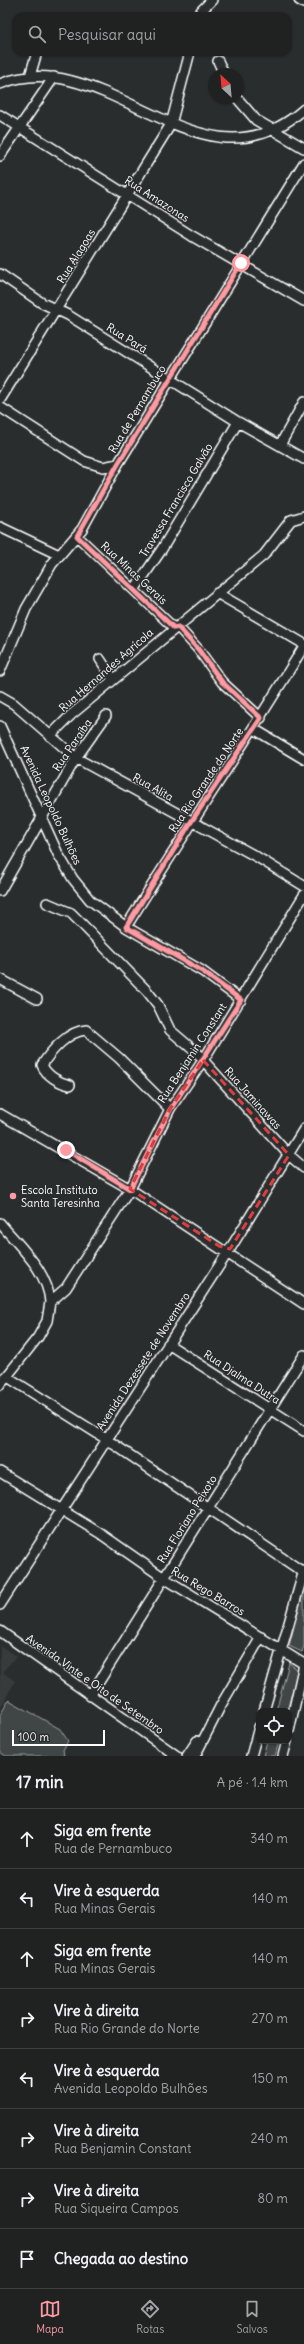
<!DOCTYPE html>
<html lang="pt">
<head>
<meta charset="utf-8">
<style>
	:root { --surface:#202222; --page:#282a2a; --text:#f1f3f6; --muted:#a2a4a5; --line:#3d3f40; --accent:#ff9aa2 }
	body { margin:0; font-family:Delius,sans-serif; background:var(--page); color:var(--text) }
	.controls { position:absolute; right:12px; bottom:12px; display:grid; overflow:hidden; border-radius:8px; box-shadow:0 1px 3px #0004 }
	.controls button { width:36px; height:36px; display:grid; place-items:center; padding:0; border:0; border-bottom:1px solid var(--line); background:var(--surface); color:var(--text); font:20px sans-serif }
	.compass { position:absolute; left:208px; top:68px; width:36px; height:36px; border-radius:50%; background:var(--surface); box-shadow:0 1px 3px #0004; rotate:334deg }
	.scale { position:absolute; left:12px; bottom:10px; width:93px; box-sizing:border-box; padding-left:4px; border:2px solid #fff; border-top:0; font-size:11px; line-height:14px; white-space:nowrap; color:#fff; -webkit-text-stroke:3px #2a2d2e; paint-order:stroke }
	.stop { position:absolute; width:12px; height:12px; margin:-9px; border:3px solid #ff9aa2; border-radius:50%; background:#fff }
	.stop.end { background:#ff9aa2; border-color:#fff; box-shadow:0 1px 4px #0008 }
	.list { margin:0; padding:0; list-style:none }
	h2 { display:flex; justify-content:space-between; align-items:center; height:52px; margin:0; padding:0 16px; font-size:17px }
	h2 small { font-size:13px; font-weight:400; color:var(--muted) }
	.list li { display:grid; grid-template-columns:26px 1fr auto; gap:12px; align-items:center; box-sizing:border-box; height:60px; padding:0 16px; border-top:1px solid var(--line) }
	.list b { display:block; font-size:15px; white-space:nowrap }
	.list p { margin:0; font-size:13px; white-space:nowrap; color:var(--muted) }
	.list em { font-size:13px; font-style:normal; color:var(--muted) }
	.icon { flex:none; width:22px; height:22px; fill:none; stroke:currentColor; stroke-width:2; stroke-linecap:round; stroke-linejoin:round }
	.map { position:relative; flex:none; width:304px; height:1756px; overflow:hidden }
	.search { position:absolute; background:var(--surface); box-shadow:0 1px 3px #0004; left:12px; right:12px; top:12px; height:44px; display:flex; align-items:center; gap:10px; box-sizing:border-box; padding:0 14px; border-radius:12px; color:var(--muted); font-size:15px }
	.sheet { height:532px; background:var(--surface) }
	nav { display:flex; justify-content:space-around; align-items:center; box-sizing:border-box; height:56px; border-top:1px solid var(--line); background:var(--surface); font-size:11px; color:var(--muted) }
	nav a { display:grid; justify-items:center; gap:2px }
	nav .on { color:var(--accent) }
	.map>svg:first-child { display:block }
	.built { fill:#373a3b }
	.green { fill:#414445; stroke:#a0a2a2 }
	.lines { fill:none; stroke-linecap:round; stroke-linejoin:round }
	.minor-casing { stroke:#fff; stroke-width:12 }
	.minor { stroke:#2a2d2e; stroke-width:9 }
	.route { stroke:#ff9aa2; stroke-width:5 }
	.marked { fill:none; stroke:#da3e3e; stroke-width:3; stroke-dasharray:8 5; stroke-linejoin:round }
	.poi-dot { fill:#ff9aa2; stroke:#2a2d2e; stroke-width:1.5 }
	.labels { text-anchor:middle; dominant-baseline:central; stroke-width:3; stroke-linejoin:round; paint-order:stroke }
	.street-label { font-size:11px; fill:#fff; stroke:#2a2d2e }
	.poi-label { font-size:11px; fill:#fff; stroke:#2a2d2e; text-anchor:start }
</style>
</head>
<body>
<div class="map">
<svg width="304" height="1756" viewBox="0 0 304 1756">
	<rect width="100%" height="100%" fill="#2a2d2e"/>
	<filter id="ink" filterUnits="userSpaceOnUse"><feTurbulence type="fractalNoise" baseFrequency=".025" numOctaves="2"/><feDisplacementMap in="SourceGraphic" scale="8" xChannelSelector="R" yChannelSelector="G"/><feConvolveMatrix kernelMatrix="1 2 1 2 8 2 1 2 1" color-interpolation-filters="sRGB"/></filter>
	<g filter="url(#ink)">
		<path class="built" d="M0 1646 17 1656 2 1672 15 1681 0 1709Z"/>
		<path class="green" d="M304 1589V1646L302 1652 289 1646Z
			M289 1663 298 1670 287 1711H276Z
			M9 1700 60 1729 68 1741 63 1750 64 1756H6L0 1752V1715Z
			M267 1741H279L275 1756H263Z"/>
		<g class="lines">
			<defs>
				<path id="minor" d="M299 0 304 3
					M199 16 201 11 212 0
					M218 61 224 74
					M30 76 37 52
					M0 84C107 41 200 201 304 109
					M237 98 256 120 304 148
					M0 115 192 236 304 301
					M0 156 54 77
					M0 274 42 303 68 315 238 422 304 459
					M0 400 171 124 190 52
					M0 407 84 461 103 467 118 464
					M280 445 304 402
					M0 527 59 555
					M77 536 174 628
					M134 590 162 549 238 422
					M217 593 304 644
					M178 627 198 649 222 682 261 718
					M100 659 113 679
					M0 671 26 609 52 564 82 529 118 464 304 163
					M0 696 14 704 76 758 257 857 304 886
					M0 726 58 854 73 879 90 900 126 927 202 971 241 1000
					M254 729 304 759
					M50 736 71 715 264 555 291 520 304 516
					M0 891 76 758 106 716
					M47 903 71 913 82 924 147 991 158 1005 170 1030 204 1059
					M126 927C184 833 247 741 304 646
					M0 979 37 999
					M203 1060 289 1155 304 1168
					M70 1085C59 1083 46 1075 42 1065 51 1051 68 1031 86 1030L119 1058 170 1109
					M0 1114 130 1189 304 1304
					M0 1223C19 1246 48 1271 50 1302
					M168 1344 304 1431
					M6 1376 106 1439 303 1572
					M0 1385 38 1337 47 1321 50 1302 66 1288 130 1189 170 1109 204 1059 304 895
					M0 1472 101 1534 164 1578 304 1664
					M0 1605 230 1249 304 1129
					M0 1631 177 1756
					M90 1696 304 1355
					M264 1711 304 1570
					M289 1731 304 1664
					M187 1756 197 1741
					M195 1756 221 1705 261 1637
					M251 1756 259 1727
					M283 1756 287 1741"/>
			</defs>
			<use href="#minor" class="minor-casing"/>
			<use href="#minor" class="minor"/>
		</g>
	</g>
	<g class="lines" filter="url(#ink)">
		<path class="route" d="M66 1150 130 1189 170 1110 241 1000 202 971 126 927 191 822 261 718 222 682 198 649 178 627 174 628 77 536 118 464 241 263"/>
	</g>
	<path class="marked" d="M203 1060 289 1155 230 1249 219 1246 130 1189 170 1109Z"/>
	<circle class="poi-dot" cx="13" cy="1196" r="4"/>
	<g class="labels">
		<g class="street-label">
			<text transform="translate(157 199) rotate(33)">Rua Amazonas</text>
			<text transform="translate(76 256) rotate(-58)">Rua Alagoas</text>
			<text transform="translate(127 338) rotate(32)">Rua Pará</text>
			<text transform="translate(137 409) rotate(-59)">Rua de Pernambuco</text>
			<text transform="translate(176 500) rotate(-59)">Travessa Francisco Galvão</text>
			<text transform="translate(134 573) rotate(43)">Rua Minas Gerais</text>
			<text transform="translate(106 670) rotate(-41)">Rua Hernandes Agrícola</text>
			<text transform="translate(72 745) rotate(-56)">Rua Paraíba</text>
			<text transform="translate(206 780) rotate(-56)">Rua Rio Grande do Norte</text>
			<text transform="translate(153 787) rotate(29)">Rua Alita</text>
			<text transform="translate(51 805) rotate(65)">Avenida Leopoldo Bulhões</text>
			<text transform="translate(192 1053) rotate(-57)">Rua Benjamin Constant</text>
			<text transform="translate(253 1098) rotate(48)">Rua Jaminawas</text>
			<text transform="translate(143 1361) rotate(-57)">Avenida Dezessete de Novembro</text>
			<text transform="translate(242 1377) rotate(33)">Rua Djalma Dutra</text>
			<text transform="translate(187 1519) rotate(-58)">Rua Floriano Peixoto</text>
			<text transform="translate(208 1591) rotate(31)">Rua Rego Barros</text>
			<text transform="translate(95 1684) rotate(35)">Avenida Vinte e Oito de Setembro</text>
		</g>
		<g class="poi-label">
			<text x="21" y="1190">Escola Instituto<tspan x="21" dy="13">Santa Teresinha</tspan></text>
		</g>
	</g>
</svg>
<div class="controls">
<button><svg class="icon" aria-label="locate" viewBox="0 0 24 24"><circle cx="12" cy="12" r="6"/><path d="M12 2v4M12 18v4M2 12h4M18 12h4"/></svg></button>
</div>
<svg class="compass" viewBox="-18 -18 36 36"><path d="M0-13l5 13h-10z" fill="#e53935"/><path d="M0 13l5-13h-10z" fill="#a2a4a5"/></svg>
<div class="scale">100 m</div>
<div class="stop" style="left:241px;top:263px"></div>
<div class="stop end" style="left:66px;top:1150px"></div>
<div class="search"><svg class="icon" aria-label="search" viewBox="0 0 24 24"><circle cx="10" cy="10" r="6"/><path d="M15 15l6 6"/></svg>Pesquisar aqui</div>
</div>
<section class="sheet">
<h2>17 min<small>A pé · 1.4 km</small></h2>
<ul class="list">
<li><svg class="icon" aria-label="ahead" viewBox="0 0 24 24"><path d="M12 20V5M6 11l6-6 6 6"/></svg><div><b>Siga em frente</b><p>Rua de Pernambuco</p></div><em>340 m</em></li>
<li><svg class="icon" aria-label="left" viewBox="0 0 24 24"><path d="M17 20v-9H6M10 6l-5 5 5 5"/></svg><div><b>Vire à esquerda</b><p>Rua Minas Gerais</p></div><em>140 m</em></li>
<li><svg class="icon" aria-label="ahead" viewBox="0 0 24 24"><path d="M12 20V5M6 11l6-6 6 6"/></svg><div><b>Siga em frente</b><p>Rua Minas Gerais</p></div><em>140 m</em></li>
<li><svg class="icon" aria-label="right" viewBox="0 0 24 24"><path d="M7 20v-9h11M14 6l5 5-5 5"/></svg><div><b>Vire à direita</b><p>Rua Rio Grande do Norte</p></div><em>270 m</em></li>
<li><svg class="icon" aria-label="left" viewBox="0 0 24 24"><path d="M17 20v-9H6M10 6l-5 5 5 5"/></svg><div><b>Vire à esquerda</b><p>Avenida Leopoldo Bulhões</p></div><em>150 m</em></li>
<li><svg class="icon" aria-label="right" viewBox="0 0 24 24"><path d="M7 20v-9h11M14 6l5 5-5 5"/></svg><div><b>Vire à direita</b><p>Rua Benjamin Constant</p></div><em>240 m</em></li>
<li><svg class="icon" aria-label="right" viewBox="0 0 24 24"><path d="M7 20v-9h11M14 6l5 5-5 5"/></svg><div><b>Vire à direita</b><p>Rua Siqueira Campos</p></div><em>80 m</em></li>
<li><svg class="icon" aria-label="arrive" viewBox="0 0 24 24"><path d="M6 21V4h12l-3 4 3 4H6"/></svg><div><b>Chegada ao destino</b></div></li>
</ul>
</section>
<nav>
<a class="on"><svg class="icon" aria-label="map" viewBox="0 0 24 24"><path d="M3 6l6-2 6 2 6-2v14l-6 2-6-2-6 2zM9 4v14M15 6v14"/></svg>Mapa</a>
<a><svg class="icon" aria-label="directions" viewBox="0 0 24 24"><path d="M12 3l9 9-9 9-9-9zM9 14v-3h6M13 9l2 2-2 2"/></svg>Rotas</a>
<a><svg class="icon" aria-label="saved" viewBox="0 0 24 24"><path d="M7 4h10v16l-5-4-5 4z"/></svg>Salvos</a>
</nav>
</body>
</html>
